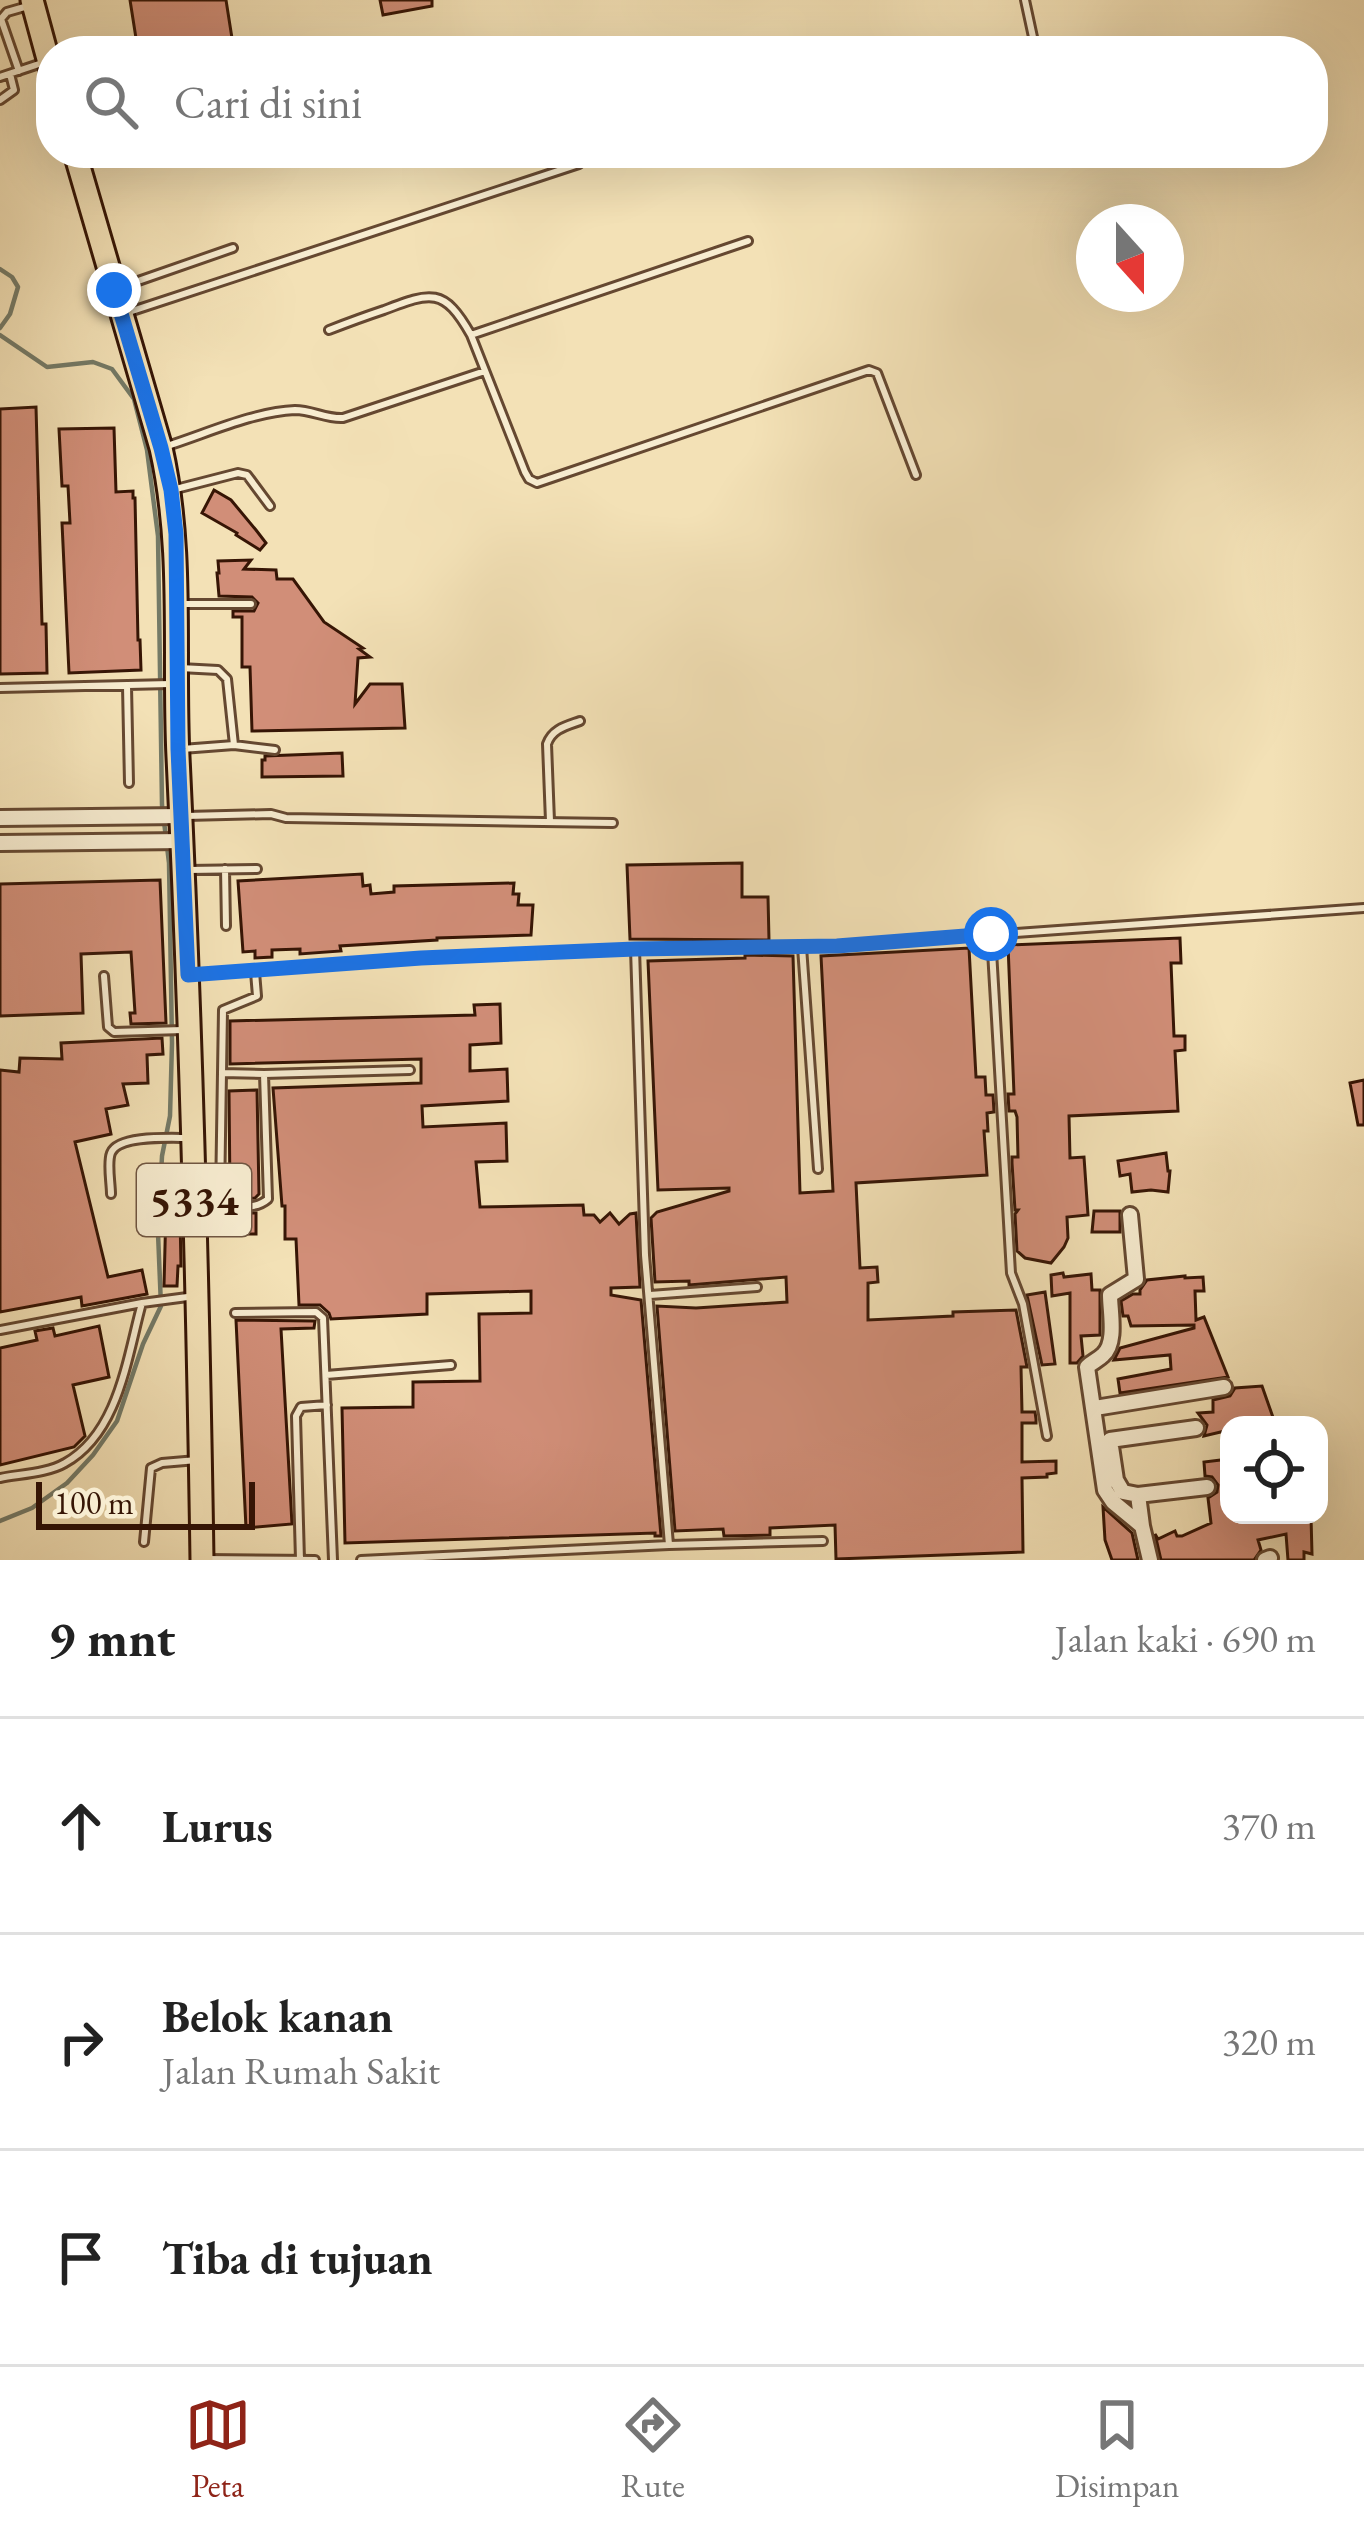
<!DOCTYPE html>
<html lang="id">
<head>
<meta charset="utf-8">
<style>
	:root { --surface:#fff; --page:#f6f6f6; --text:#222; --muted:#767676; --line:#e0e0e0; --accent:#8f2418 }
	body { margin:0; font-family:"EB Garamond",serif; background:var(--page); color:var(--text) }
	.controls { position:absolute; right:36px; bottom:36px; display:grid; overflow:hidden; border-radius:24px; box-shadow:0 12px 48px #0002 }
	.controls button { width:108px; height:108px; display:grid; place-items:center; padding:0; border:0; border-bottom:3px solid var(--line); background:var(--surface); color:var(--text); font:60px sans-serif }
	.compass { position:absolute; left:1076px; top:204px; width:108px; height:108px; border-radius:50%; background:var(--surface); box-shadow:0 12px 48px #0002; rotate:159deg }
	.scale { position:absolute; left:36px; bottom:30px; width:219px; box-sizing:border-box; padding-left:12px; border:6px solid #361505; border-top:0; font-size:33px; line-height:42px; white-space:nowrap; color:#361505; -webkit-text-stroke:9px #f7ecd0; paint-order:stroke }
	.stop { position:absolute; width:36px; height:36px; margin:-27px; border:9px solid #1a73e8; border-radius:50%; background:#fff }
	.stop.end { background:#1a73e8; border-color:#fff; box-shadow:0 3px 12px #0008 }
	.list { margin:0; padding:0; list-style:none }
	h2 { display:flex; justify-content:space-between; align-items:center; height:156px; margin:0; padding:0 48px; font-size:51px }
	h2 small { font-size:39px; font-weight:400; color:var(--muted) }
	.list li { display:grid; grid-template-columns:78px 1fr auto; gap:36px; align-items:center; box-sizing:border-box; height:216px; padding:0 48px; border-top:3px solid var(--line) }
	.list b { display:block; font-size:45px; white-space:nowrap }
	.list p { margin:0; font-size:39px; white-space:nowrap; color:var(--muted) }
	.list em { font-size:39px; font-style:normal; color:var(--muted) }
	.icon { flex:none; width:66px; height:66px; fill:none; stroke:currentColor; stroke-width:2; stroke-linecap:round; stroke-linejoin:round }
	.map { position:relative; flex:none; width:1364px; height:1560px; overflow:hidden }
	.search { position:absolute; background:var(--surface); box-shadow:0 12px 48px #0002; left:36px; right:36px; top:36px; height:132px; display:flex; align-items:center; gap:30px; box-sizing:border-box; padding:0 42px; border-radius:48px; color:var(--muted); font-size:45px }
	.sheet { height:804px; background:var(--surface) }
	nav { display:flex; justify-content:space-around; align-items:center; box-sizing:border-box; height:168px; border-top:3px solid var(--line); background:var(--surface); font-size:33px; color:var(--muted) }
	nav a { display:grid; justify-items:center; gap:6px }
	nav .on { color:var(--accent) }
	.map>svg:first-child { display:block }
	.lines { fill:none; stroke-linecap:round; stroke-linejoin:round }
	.stream { stroke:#747a67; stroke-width:4.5 }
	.building { fill:#d18e78; stroke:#361505; stroke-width:3 }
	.lane-casing { stroke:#654831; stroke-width:12 }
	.street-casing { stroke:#654831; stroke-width:20 }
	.primary-casing { stroke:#361505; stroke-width:27 }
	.lane { stroke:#f7ecd0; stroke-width:6 }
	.street { stroke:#f7ecd0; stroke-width:14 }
	.primary { stroke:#f3e1b6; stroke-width:21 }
	.route { stroke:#1a73e8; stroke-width:15 }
	.labels { text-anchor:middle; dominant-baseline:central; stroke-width:10; stroke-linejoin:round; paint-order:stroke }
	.shield { fill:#f7ecd0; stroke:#705642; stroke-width:3 }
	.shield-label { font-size:42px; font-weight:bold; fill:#361505 }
</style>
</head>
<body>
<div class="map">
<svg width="1364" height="1560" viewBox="0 0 1364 1560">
	<rect width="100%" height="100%" fill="#f3e1b6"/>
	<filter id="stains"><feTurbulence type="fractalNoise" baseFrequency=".00167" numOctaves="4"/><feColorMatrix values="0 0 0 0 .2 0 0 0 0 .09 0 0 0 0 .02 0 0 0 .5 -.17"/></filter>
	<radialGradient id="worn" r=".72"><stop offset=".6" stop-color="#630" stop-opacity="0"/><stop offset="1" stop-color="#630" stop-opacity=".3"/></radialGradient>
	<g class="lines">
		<path class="stream" d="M0 269 12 277 18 287 10 314 0 328
			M0 335 47 367 93 362 112 369 134 399 147 450 158 536 162 805 169 863 172 1043 170 1116 162 1156 158 1233 161 1306 143 1344 117 1421 93 1455 67 1483 32 1508 0 1521"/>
	</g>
	<path class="building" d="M130 0H226L234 51H138Z
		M380 0H432V6L383 15Z
		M36 407 42 624H46L47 673 0 674V409Z
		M114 428 116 492 133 491V498H135L138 640H140L141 670 69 673 62 523H70L68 486H62L59 429Z
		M214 490 231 500 256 530 266 543 260 550 236 535 237 533 202 513Z
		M251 560 244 569 276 570 277 579H293L324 622 363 648 359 649 370 657 358 658 355 704 370 684H402L405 728 252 731 250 667H242V617H233V611H254L258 603 252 597 219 596 217 573H219L218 561Z
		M342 753 343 776 262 777V760H265V756Z
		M742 863V897H768L769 940 630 939 627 865Z
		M362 874 363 886 370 885 371 894 394 892V886L514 883 513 894H519L518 905H533L531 935 437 938V940L340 946 341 951 300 954V949L272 950V957L255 958V951L243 952 238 881Z
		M160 880 166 1023 131 1024 130 1013H135L131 952 81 954 83 1013 0 1016V884Z
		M1180 938 1181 963H1171L1174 1036H1185V1050L1175 1051 1178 1111 1069 1116 1070 1158 1084 1157 1088 1215 1067 1217 1068 1238 1064 1247 1051 1263 1025 1258 1017 1251 1015 1214 1018 1210H1015L1012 1163V1157H1018L1017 1117 1015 1111H1009L1008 1094H1014L1008 945Z
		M969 948 976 1077H985L986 1095H993L994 1112 987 1113 988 1131H984L987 1175 856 1183 860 1268 877 1267 878 1282 868 1283V1320L953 1316V1312L1016 1310 1027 1367H1021L1022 1412H1035L1036 1419V1423H1022V1462L1056 1461V1473L1047 1474V1477L1022 1478 1023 1552 836 1559 835 1525 770 1528V1535L724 1536 723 1529 675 1531 657 1306 696 1308 787 1302 786 1277 689 1285V1281L655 1282 651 1218 657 1212 729 1191V1188L658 1190 648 961 745 958V955L793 956 800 1193 833 1191 821 956Z
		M500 1004 501 1043 470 1045V1071L507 1069 508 1101 422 1106 423 1127 506 1123 507 1161 476 1162 480 1207 583 1205 584 1215H594L600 1222 610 1213 619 1224 630 1214 636 1213 640 1287 611 1288V1295L641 1300 661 1536H655V1533L345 1543 342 1408 413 1407V1382L480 1381 479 1314 531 1313V1291L427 1294V1314L331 1319 329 1313 320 1305H299L296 1239H285V1206H282L273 1088 421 1083V1059L230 1064V1021L475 1015 474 1005Z
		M162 1038 163 1054 147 1055 148 1083 123 1084 128 1105 106 1109 111 1134 75 1142 108 1277 142 1270 147 1294 82 1306 81 1297 0 1312V1070L19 1072 20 1058 62 1059 61 1043Z
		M1364 1080V1125H1358L1350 1083Z
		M257 1090 259 1194 255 1198 238 1199 230 1194 229 1091Z
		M1166 1153 1168 1171H1170L1168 1192 1151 1190 1132 1192 1130 1174 1120 1176 1118 1161Z
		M167 1168H179L181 1266H178L177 1286H164Z
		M1094 1211H1120V1232H1092Z
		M234 1213H256V1234H233Z
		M1063 1273 1064 1277 1091 1274 1092 1290H1100V1335L1081 1336 1083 1356 1077 1363H1070V1293L1052 1296 1051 1275Z
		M1185 1276V1278L1203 1277 1204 1291H1195L1196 1320 1204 1317 1228 1377 1120 1393 1118 1379 1171 1369 1170 1355 1114 1360 1120 1348 1194 1328V1325L1131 1326 1128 1316H1123L1121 1301 1133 1294H1140V1290L1147 1280Z
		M1045 1292 1055 1364 1042 1365 1027 1295Z
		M236 1320 315 1321 314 1328 281 1329 292 1524 246 1528Z
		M99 1326 109 1377 73 1385 85 1436 74 1447 0 1465V1348L37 1340 35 1331 53 1328 55 1336Z
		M1262 1386 1275 1423 1229 1425V1430L1204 1436 1207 1425 1198 1413 1213 1412V1400L1230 1396 1235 1388Z
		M1229 1459V1515H1306V1518L1311 1517 1312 1554 1304 1552V1560H1288L1286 1534 1258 1540 1261 1550 1254 1560H1161L1155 1534 1158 1539 1175 1531 1177 1536H1182L1211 1523 1208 1498 1217 1492 1218 1485 1212 1477 1205 1476 1204 1462Z
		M1103 1507 1132 1533 1138 1560H1112L1105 1540Z"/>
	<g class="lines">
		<defs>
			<path id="lane" d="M1025 0 1036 51
				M19 71 1 19 7 12 28 6
				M0 77 42 63
				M0 100 14 90 10 74
				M118 288 233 248
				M126 313 579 164
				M329 330C347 323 366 316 384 310 431 292 444 287 471 335L525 472 529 479 537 483 869 370 877 373 916 475
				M471 335 748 241
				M164 447C206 434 252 412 295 410 312 410 326 419 343 418L485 371
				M172 490 238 473 247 475 270 506
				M180 604H251
				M180 668 218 670 227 679 234 745 275 750
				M127 686 129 783
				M0 688 170 684
				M182 749 234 745
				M186 816 271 814 286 818 613 823
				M550 821 547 744C552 729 566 726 580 721
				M225 869 226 926
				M188 870 257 869
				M991 934 1011 1273 1023 1304 1047 1436
				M802 947 818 1169
				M635 949 837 946 1364 908
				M193 975 421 958 635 949 645 1255 669 1545
				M104 976 108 1027 114 1032 183 1030
				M222 1073 264 1074 268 1199C257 1209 230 1210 220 1198L223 1010 257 996 255 972
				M264 1074 410 1070
				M111 1194C111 1183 107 1163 111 1153 118 1135 171 1138 188 1138
				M650 1295 757 1287
				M142 1303 195 1296
				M235 1313 316 1312 323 1318 333 1560
				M0 1330 142 1303C127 1357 119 1433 65 1463 48 1473 20 1474 0 1478
				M326 1375 451 1365
				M144 1542 151 1468 162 1463 197 1460
				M205 1559 315 1560
				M300 1560 296 1416 301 1407 327 1405
				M361 1560 669 1545 823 1541"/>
			<path id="street" d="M0 818 181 816
				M0 843 183 841
				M1130 1215 1136 1279 1110 1295C1110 1312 1117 1343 1103 1355 1098 1360 1092 1362 1087 1367L1105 1490 1113 1502 1142 1526 1150 1560
				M1095 1408 1224 1387
				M1138 1495 1123 1492 1116 1480 1110 1440 1196 1428
				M1142 1526 1138 1495 1207 1487
				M1265 1560 1270 1558"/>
			<path id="primary" d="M32 0 51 70
				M75 153 161 448C184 550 173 654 178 757 191 1024 198 1292 202 1560"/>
		</defs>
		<use href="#lane" class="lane-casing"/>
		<use href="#street" class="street-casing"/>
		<use href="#primary" class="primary-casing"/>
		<use href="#lane" class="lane"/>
		<use href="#street" class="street"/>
		<use href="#primary" class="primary"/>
	</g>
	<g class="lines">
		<path class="route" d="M114 290 161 448 171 490 176 534 178 749 188 975 421 958 635 949 837 946 991 934"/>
	</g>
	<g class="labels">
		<rect class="shield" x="137" y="1164" width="114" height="72" rx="9"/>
		<g class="shield-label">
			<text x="194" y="1200">5334</text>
		</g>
	</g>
	<rect width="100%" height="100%" filter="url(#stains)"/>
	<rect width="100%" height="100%" fill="url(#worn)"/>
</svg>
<div class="controls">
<button><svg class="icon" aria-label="locate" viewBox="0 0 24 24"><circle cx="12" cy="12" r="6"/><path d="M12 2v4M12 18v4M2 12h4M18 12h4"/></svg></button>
</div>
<svg class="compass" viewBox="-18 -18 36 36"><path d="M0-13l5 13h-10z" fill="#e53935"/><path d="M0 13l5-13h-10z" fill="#767676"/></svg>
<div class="scale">100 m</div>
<div class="stop" style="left:991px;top:934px"></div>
<div class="stop end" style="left:114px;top:290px"></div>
<div class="search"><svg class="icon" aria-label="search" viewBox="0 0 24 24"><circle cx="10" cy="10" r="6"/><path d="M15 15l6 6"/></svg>Cari di sini</div>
</div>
<section class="sheet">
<h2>9 mnt<small>Jalan kaki · 690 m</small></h2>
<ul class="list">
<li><svg class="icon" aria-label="ahead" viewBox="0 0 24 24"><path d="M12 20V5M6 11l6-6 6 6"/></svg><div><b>Lurus</b></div><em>370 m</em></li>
<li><svg class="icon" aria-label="right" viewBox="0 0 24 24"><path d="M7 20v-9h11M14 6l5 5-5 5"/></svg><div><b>Belok kanan</b><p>Jalan Rumah Sakit</p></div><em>320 m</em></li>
<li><svg class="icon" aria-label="arrive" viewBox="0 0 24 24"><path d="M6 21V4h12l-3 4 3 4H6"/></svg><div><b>Tiba di tujuan</b></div></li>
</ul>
</section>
<nav>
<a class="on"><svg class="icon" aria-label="map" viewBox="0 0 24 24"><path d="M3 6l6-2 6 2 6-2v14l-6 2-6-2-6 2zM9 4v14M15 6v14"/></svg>Peta</a>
<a><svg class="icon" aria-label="directions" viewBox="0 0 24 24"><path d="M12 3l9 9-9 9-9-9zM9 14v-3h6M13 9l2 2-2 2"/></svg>Rute</a>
<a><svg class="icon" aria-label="saved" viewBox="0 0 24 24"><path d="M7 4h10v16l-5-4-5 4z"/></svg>Disimpan</a>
</nav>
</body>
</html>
